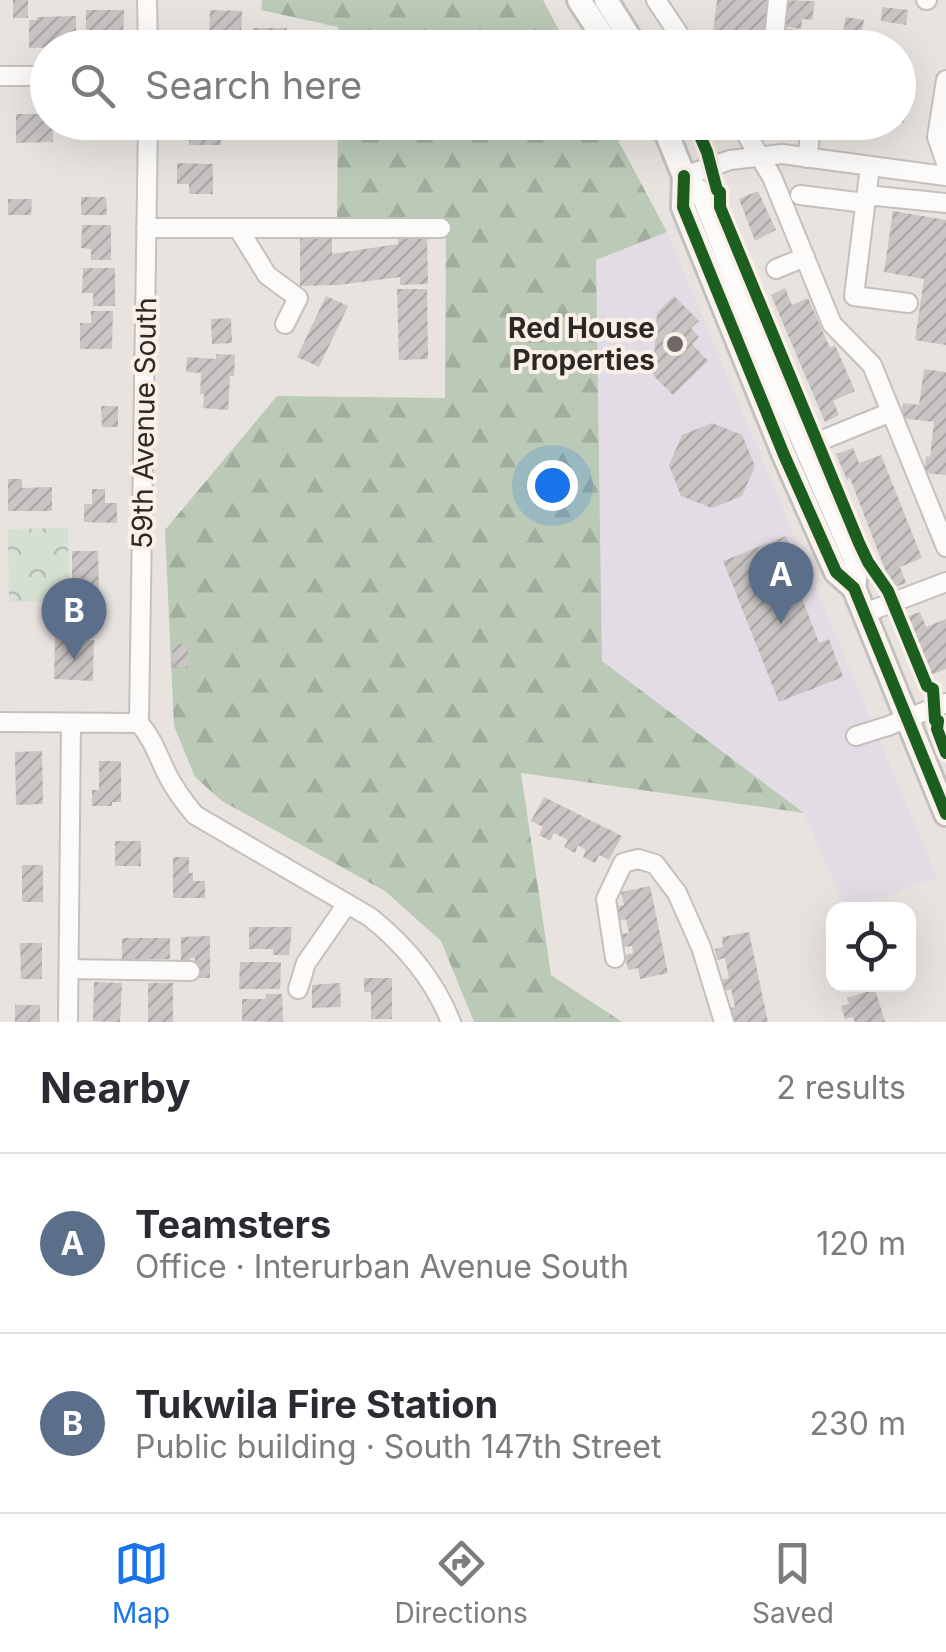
<!DOCTYPE html>
<html lang="en">
<head>
<meta charset="utf-8">
<style>
	:root { --surface:#fff; --page:#f7f7f7; --text:#2b2b33; --muted:#7c7c81; --line:#e1e1e2; --accent:#1a73e8 }
	body { margin:0; font-family:Inter,sans-serif; background:var(--page); color:var(--text) }
	.controls { position:absolute; right:30px; bottom:30px; display:grid; overflow:hidden; border-radius:20px; box-shadow:0 10px 40px #0002 }
	.controls button { width:90px; height:90px; display:grid; place-items:center; padding:0; border:0; border-bottom:2px solid var(--line); background:var(--surface); color:var(--text); font:50px sans-serif }
	.you { position:absolute; left:552px; top:485px; width:35px; height:35px; margin:-25px; border:8px solid #fff; border-radius:50%; background:#1a73e8; box-shadow:0 0 0 15px #1a73e833 }
	.badge { display:grid; place-items:center; width:65px; height:65px; border-radius:50%; background:var(--accent); color:#fff; font-size:32px; font-weight:700 }
	.pin { position:absolute; translate:-50% -82px; filter:drop-shadow(0 2px 5px #0008) }
	.pin::after { content:''; position:absolute; top:52px; width:35px; height:30px; background:inherit; clip-path:polygon(0 0,100% 0,50% 100%) }
	.list { margin:0; padding:0; list-style:none }
	h2 { display:flex; justify-content:space-between; align-items:center; height:130px; margin:0; padding:0 40px; font-size:42px }
	h2 small { font-size:32px; font-weight:400; color:var(--muted) }
	.list li { display:grid; grid-template-columns:65px 1fr auto; gap:30px; align-items:center; box-sizing:border-box; height:180px; padding:0 40px; border-top:2px solid var(--line) }
	.list b { display:block; font-size:38px; white-space:nowrap }
	.list p { margin:0; font-size:32px; white-space:nowrap; color:var(--muted) }
	.list em { font-size:32px; font-style:normal; color:var(--muted) }
	.icon { flex:none; width:55px; height:55px; fill:none; stroke:currentColor; stroke-width:2; stroke-linecap:round; stroke-linejoin:round }
	.map { position:relative; flex:none; width:946px; height:1022px; overflow:hidden }
	.search { position:absolute; background:var(--surface); box-shadow:0 10px 40px #0002; left:30px; right:30px; top:30px; height:110px; display:flex; align-items:center; gap:25px; box-sizing:border-box; padding:0 35px; border-radius:55px; color:var(--muted); font-size:38px }
	.sheet { height:490px; background:var(--surface) }
	nav { display:flex; justify-content:space-around; align-items:center; box-sizing:border-box; height:140px; border-top:2px solid var(--line); background:var(--surface); font-size:28px; color:var(--muted) }
	nav a { display:grid; justify-items:center; gap:5px }
	nav .on { color:var(--accent) }
	.map>svg:first-child { display:block }
	.commercial { fill:#e4dce5 }
	.forest { fill:url(#forest-firs) }
	.park { fill:url(#park-crowns) }
	.building { fill:url(#building-hatch) }
	.lines { fill:none; stroke-linecap:round; stroke-linejoin:round }
	.minor-casing { stroke:#c4c0bd; stroke-width:22 }
	.major-casing { stroke:#c4c0bd; stroke-width:28 }
	.minor { stroke:#fcfbfa; stroke-width:18 }
	.major { stroke:#fcfbfa; stroke-width:22 }
	.cycleway-casing { stroke:#faf0e8; stroke-width:19 }
	.cycleway { stroke:#1b5e20; stroke-width:12 }
	.poi-dot { fill:#6e6966; stroke:#faf0e8; stroke-width:4 }
	.labels { text-anchor:middle; dominant-baseline:central; stroke-width:8; stroke-linejoin:round; paint-order:stroke }
	.poi-label { font-size:28px; font-weight:bold; fill:#2c2825; stroke:#faf0e8; text-anchor:end }
	.street-label { font-size:28px; fill:#2c2825; stroke:#faf0e8 }
</style>
</head>
<body>
<div class="map">
<svg width="946" height="1022" viewBox="0 0 946 1022">
	<defs>
		<pattern id="forest-firs" width="22" height="20" patternUnits="userSpaceOnUse" patternTransform="scale(2.5)"><rect width="22" height="20" fill="#bacab7"/><path d="M5 1l3.5 6h-7zM16 11l3.5 6h-7z" fill="#a0ae9d"/></pattern>
		<pattern id="park-crowns" width="20" height="18" patternUnits="userSpaceOnUse" patternTransform="scale(2.5)"><rect width="20" height="18" fill="#d5dfd2"/><path d="M2 6a3 3 0 1 1 6 0M12 15a3 3 0 1 1 6 0" fill="none" stroke="#b7bfb4"/></pattern>
		<pattern id="building-hatch" width="6" height="6" patternUnits="userSpaceOnUse" patternTransform="scale(2.5)"><rect width="6" height="6" fill="#c9c5c4"/><path d="M-1 1l2-2M0 6l6-6M5 7l2-2" fill="none" stroke="#ada9a8"/></pattern>
	</defs>
	<rect width="100%" height="100%" fill="#e8e3df"/>
	<path class="commercial" d="M667 232 937 877 853 909H846L804 813 602 661 596 260Z
		M946 719V769L928 726Z"/>
	<path class="forest" d="M262 0H543L568 47H338V27L261 10Z
		M338 123H609L667 232 596 260 602 661 804 813 521 773 551 975 622 1022H474L441 941 385 891 222 801 195 777 174 726 165 530 277 396 445 398 446 222 337 221Z"/>
	<path class="park" d="M68 528 69 601 9 602 8 529Z"/>
	<path class="building" d="M13 0H28V18H13Z
		M717 0H773L766 48H726V43L712 41Z
		M783 0 815 1 812 20 802 19 801 29 780 26Z
		M882 7 908 10 906 25 881 21Z
		M86 10H124L123 41H86Z
		M210 10 242 11 241 38H209Z
		M76 16V42H64V47L29 48V20H37V17Z
		M846 17 864 20 859 45 841 41Z
		M253 28H287L288 48H253Z
		M898 90 909 91 904 123 898 122Z
		M16 114H48V122H53V142L16 143Z
		M78 122H115V133L78 134Z
		M189 122H220L221 145H189Z
		M820 122H864L862 134 820 128Z
		M177 163 213 164V194H189V184H177Z
		M758 191 776 230 755 241 739 199Z
		M81 197H106L107 215H81Z
		M8 199H32L31 215H8Z
		M893 211 946 220V345L915 340 924 279 884 272Z
		M82 225H111V260H91V249L81 248Z
		M332 232V254L398 244V233H427L428 284 400 285V277L338 285 300 286V233Z
		M83 268H115V306H93V293H82Z
		M785 288 792 305 808 298 830 348 835 345 855 391 833 401 839 415 825 422 771 295Z
		M397 289H427L428 359 399 360Z
		M326 296 348 306 319 367 297 357Z
		M674 296 699 321 691 328 699 337 692 344 708 361 673 395 653 375 657 313Z
		M91 311H113L112 349H80V323H91Z
		M231 318 232 343 212 344 211 319Z
		M216 354 235 355 234 376H230L228 410 203 408 204 394H200L201 373 186 372 187 357 216 359Z
		M924 369 946 372V475L924 473 926 456 930 457 934 422 901 418 903 403 919 405Z
		M101 406H118V427H102Z
		M712 423 742 435 755 466 742 496 712 508 681 496 669 465 682 435Z
		M853 448 859 463 881 455 922 558 900 567 906 583 892 588 850 478 847 480 836 454Z
		M8 479H22V488L52 487V511H8Z
		M92 489H105V503H117V523L84 522V504H92Z
		M786 536 800 574 794 577 819 643 829 639 843 677 779 702 723 561Z
		M72 551H98L99 592H72Z
		M920 612 926 627 946 619V669L931 675 906 617Z
		M55 638 94 640 93 681 54 679Z
		M173 644H188V668L172 667Z
		M42 751 43 804 16 805 15 752Z
		M99 761H121V802H112V806H92V790H99Z
		M544 797 622 836 609 860 599 855 595 863 583 857 586 850 578 845 575 853 564 847 568 840 554 833 550 841 539 835 543 827 531 821Z
		M115 841H141V866H115Z
		M173 857H189V873H193V881H205V898H173Z
		M22 865H43V902H22Z
		M650 886 668 973 640 979 638 968 628 970 625 955 633 953 632 946 624 947 621 934 629 933 626 919 618 921 616 907 624 905 621 892Z
		M249 927H292L289 955H273V949H249Z
		M749 932 768 1022H730L727 1009 735 1007 731 989 723 991 721 980 729 978 725 958 717 960 715 949 723 947 722 937Z
		M210 936V978H195V958H190L189 963H181V937Z
		M122 938H170V959H122Z
		M20 943H42V979H21Z
		M240 962H281L280 989H239Z
		M364 978H392V1019H371V992H364Z
		M94 982 122 983 120 1022 93 1021Z
		M148 983H173V1022H148Z
		M340 983 341 1007 312 1008V985Z
		M875 989 885 1022H855L853 1017 845 1019 841 1006 849 1004 847 998Z
		M266 994H282L283 1022 242 1021V999H266Z
		M15 1005H40V1022H15Z"/>
	<g class="lines">
		<defs>
			<path id="minor" d="M147 0 148 48
				M656 0 688 48
				M778 0 774 38 803 42
				M926 0H927
				M0 76H48
				M946 80 937 137 946 163
				M739 122 772 177 832 324 872 365 946 547
				M807 158 812 122
				M870 166 854 296 908 303
				M684 176 730 160 782 154 946 176
				M800 195 865 203
				M866 195 946 203
				M146 228H441
				M238 228 267 275 298 298 285 324
				M776 269 805 257
				M805 447 891 412
				M865 613 946 582
				M0 722 139 723
				M139 723 148 122
				M139 723C153 739 158 756 167 774 174 788 184 802 195 815L370 917C406 946 434 979 451 1022
				M856 736 888 726 946 703
				M615 958 606 899 623 863 638 859 655 864 677 893 701 947 724 1022
				M69 969 190 971
				M298 989 306 963 347 904
				M68 1022 71 723"/>
			<path id="major" d="M579 0 610 48
				M606 0 636 48
				M662 122 684 176 704 198 773 372 857 564 854 588
				M684 176 683 207 784 455 836 572 854 588 946 814"/>
		</defs>
		<use href="#minor" class="minor-casing"/>
		<use href="#major" class="major-casing"/>
		<use href="#minor" class="minor"/>
		<use href="#major" class="major"/>
		<defs>
			<path id="cycleway" d="M694 122 707 152 717 190 720 192V207L859 543 868 562 888 591 927 686 933 689 935 720 938 721 937 729 946 753
				M684 176 683 207 784 455 836 572 854 588 946 814"/>
		</defs>
		<use href="#cycleway" class="cycleway-casing"/>
		<use href="#cycleway" class="cycleway"/>
	</g>
	<circle class="poi-dot" cx="675" cy="344" r="10"/>
	<g class="labels">
		<g class="poi-label">
			<text x="655" y="328">Red House<tspan x="655" dy="32">Properties</tspan></text>
		</g>
		<g class="street-label">
			<text transform="translate(144 423) rotate(-89)">59th Avenue South</text>
		</g>
	</g>
</svg>
<div class="controls">
<button><svg class="icon" aria-label="locate" viewBox="0 0 24 24"><circle cx="12" cy="12" r="6"/><path d="M12 2v4M12 18v4M2 12h4M18 12h4"/></svg></button>
</div>
<div class="you"></div>
<div class="pin badge" style="left:781px;top:624px;background:#5c6f8a">A</div>
<div class="pin badge" style="left:74px;top:660px;background:#5c6f8a">B</div>
<div class="search"><svg class="icon" aria-label="search" viewBox="0 0 24 24"><circle cx="10" cy="10" r="6"/><path d="M15 15l6 6"/></svg>Search here</div>
</div>
<section class="sheet">
<h2>Nearby<small>2 results</small></h2>
<ul class="list">
<li><span class="badge" style="background:#5c6f8a">A</span><div><b>Teamsters</b><p>Office · Interurban Avenue South</p></div><em>120 m</em></li>
<li><span class="badge" style="background:#5c6f8a">B</span><div><b>Tukwila Fire Station</b><p>Public building · South 147th Street</p></div><em>230 m</em></li>
</ul>
</section>
<nav>
<a class="on"><svg class="icon" aria-label="map" viewBox="0 0 24 24"><path d="M3 6l6-2 6 2 6-2v14l-6 2-6-2-6 2zM9 4v14M15 6v14"/></svg>Map</a>
<a><svg class="icon" aria-label="directions" viewBox="0 0 24 24"><path d="M12 3l9 9-9 9-9-9zM9 14v-3h6M13 9l2 2-2 2"/></svg>Directions</a>
<a><svg class="icon" aria-label="saved" viewBox="0 0 24 24"><path d="M7 4h10v16l-5-4-5 4z"/></svg>Saved</a>
</nav>
</body>
</html>
